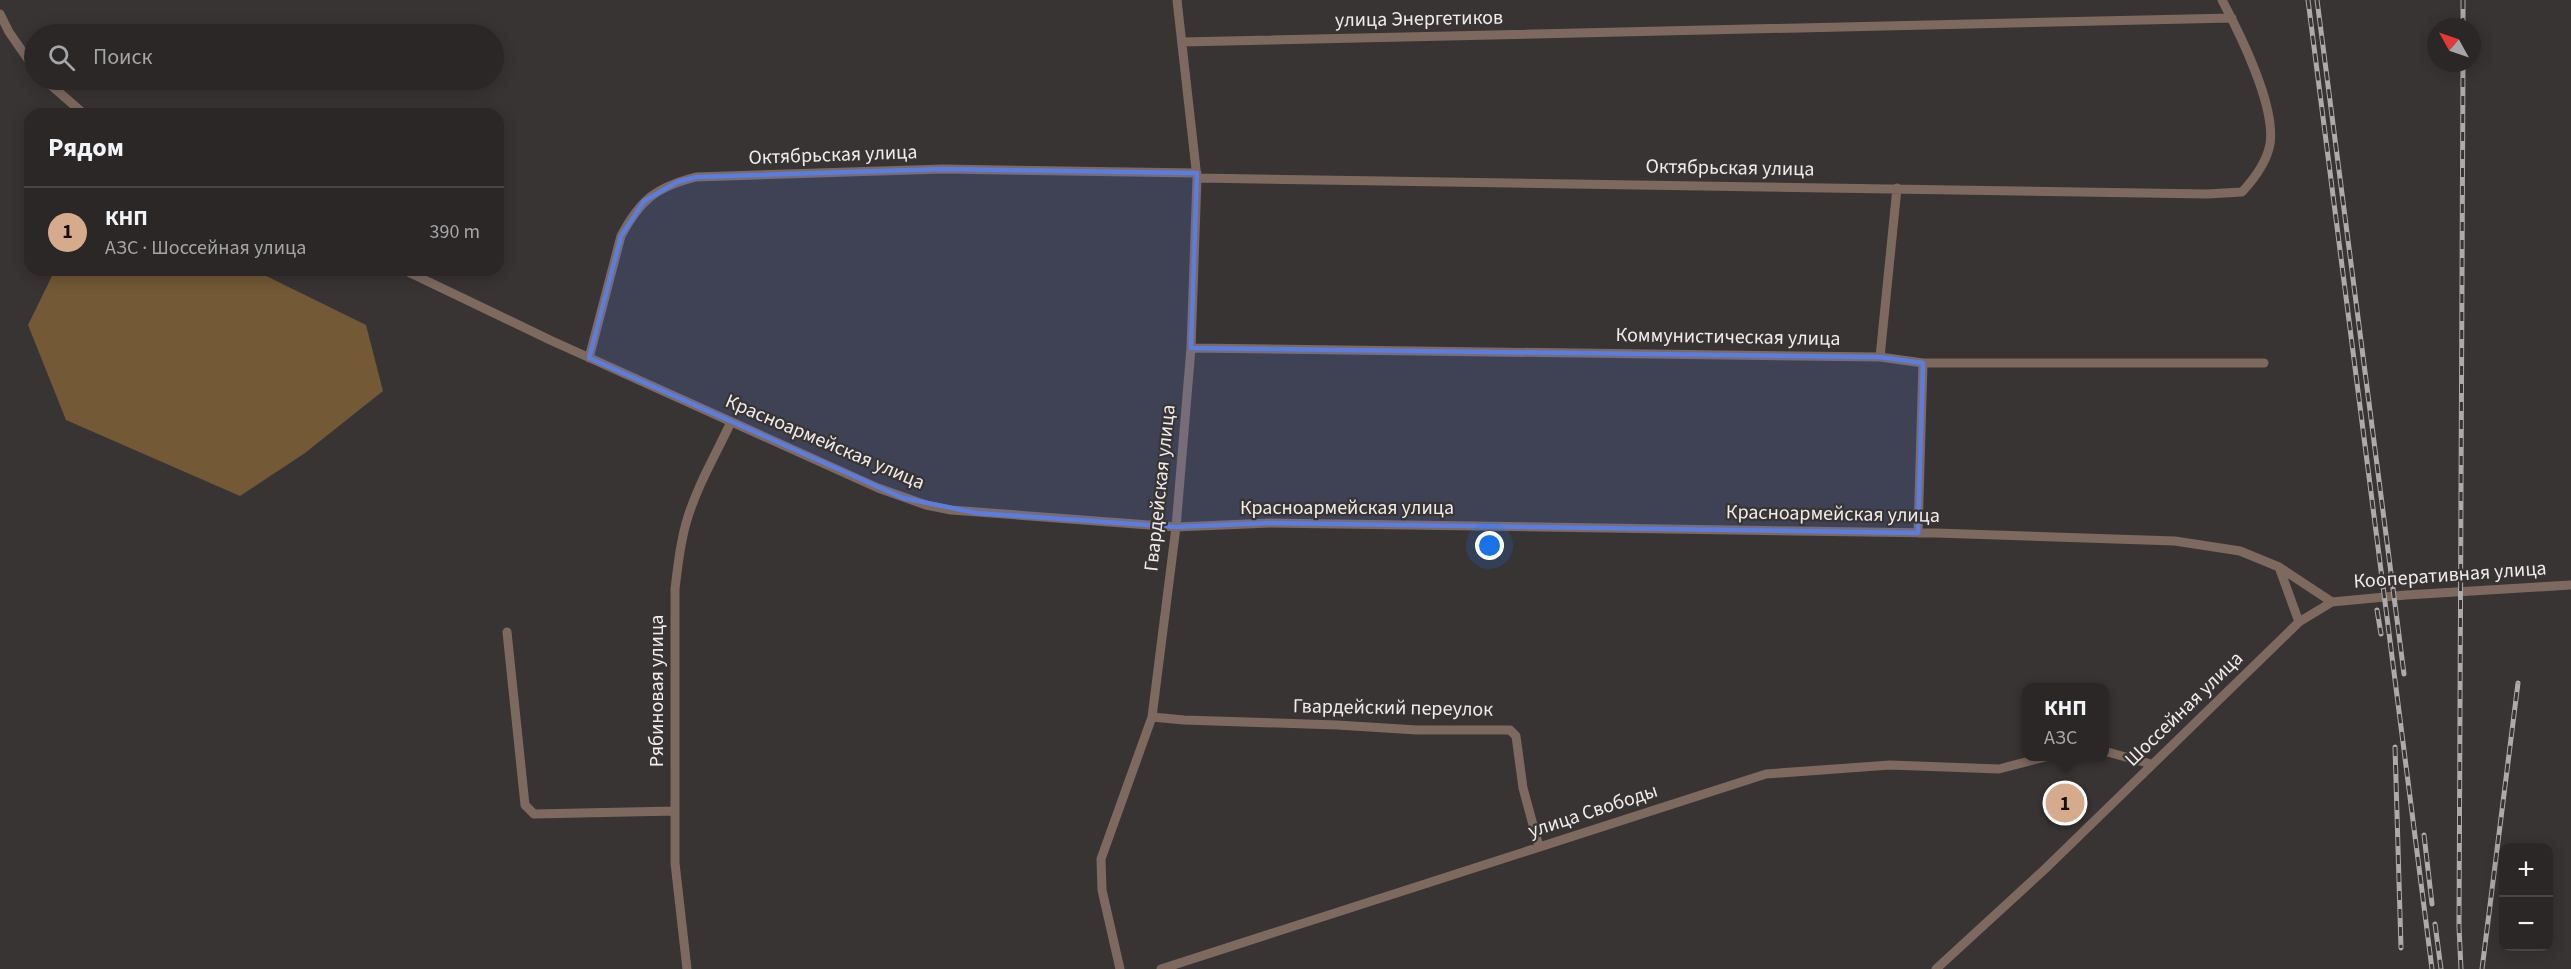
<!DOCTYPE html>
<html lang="ru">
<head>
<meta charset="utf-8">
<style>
	:root { --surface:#2b2727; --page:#373333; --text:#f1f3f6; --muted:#a6a5a7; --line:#474444; --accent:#d6ab8b }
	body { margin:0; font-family:"Source Sans 3",sans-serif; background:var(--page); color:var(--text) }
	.controls { position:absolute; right:18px; bottom:18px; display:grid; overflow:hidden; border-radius:12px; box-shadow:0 3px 15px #0003 }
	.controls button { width:54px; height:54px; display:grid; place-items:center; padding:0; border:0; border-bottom:2px solid var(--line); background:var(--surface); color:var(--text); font:30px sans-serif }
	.compass { position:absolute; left:2427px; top:18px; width:54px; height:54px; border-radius:50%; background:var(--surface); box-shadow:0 3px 15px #0003; rotate:310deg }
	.you { position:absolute; left:1490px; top:546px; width:21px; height:21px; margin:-15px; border:4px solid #fff; border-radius:50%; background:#1a73e8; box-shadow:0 0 0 9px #1a73e833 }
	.badge { display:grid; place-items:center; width:39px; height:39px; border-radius:50%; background:var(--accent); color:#111; font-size:20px; font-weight:700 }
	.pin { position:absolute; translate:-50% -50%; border:3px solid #fff; box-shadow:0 2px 6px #0006 }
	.popup { position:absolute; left:2022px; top:683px; width:87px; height:78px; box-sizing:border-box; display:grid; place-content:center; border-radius:12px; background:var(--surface); filter:drop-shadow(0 2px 4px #0005); font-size:20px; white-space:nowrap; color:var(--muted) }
	.popup b { font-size:22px; color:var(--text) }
	.popup::after { content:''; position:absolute; left:50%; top:100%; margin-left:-12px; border:12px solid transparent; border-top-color:var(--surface) }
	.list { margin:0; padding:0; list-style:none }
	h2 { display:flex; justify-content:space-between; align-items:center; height:78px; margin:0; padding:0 24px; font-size:26px }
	h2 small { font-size:20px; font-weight:400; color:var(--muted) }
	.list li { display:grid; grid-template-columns:39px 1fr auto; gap:18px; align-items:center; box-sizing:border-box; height:90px; padding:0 24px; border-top:2px solid var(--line) }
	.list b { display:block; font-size:22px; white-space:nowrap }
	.list p { margin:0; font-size:20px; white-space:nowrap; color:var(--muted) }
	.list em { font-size:20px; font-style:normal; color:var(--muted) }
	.icon { flex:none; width:33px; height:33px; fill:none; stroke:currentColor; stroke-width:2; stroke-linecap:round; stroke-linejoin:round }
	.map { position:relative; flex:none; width:2571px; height:969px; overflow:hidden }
	.search { position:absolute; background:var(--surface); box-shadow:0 3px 15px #0003; left:24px; top:24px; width:480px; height:66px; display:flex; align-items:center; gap:15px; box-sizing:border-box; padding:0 21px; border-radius:33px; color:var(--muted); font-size:22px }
	.panel { position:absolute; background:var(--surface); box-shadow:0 3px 15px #0003; left:24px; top:108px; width:480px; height:168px; border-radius:18px }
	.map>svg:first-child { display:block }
	.green { fill:#735935 }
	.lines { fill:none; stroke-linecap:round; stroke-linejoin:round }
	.minor { stroke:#7e695f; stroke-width:9 }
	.rail-casing { stroke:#afaaaa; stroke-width:5 }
	.rail { stroke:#393434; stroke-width:3; stroke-dasharray:9; stroke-linecap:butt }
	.marked { fill:#5c7dde; fill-opacity:0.2; stroke:#5c7dde; stroke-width:4.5; stroke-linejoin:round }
	.labels { text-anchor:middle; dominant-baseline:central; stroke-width:4.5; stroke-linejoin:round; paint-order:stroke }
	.street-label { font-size:20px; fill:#f0ecec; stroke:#393434 }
</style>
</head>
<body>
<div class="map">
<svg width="2571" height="969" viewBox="0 0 2571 969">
	<rect width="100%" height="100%" fill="#393434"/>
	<path class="green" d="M55 270H254L366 325 383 391 305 453 240 496 66 420 28 325Z"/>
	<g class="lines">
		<path class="minor" d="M0 14 9 32 34 68
			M1182 42 2232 18
			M45 80 84 114
			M1197 178 2207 194 2242 192C2254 179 2267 161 2270 144 2276 107 2240 34 2222 0
			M404 270 550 340 878 488 926 505 951 510 1176 527 1270 523 1936 533 2175 541 2240 551 2279 567 2299 622
			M1191 348 1880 357 1923 363H2264
			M1880 357 1897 188
			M589 358 621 236C640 200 656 187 696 177L943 169 1197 173
			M1918 533 1923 363
			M2279 567 2332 602 2406 595 2571 585
			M507 632 525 805 534 814 675 811
			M1152 717 1184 720 1337 725 1417 730H1510L1516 736 1523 788 1539 847
			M2104 751 2151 764
			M687 969 675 863V589C678 565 680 542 687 520 697 486 716 454 731 422
			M1120 969 1102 890 1101 859 1152 717 1176 527 1191 348 1197 178 1177 0
			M1161 969 1766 774 1890 765 1999 769 2049 756
			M1936 969 2045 869 2299 622 2332 602"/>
		<defs>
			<path id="rail" d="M2308 0 2432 969
				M2317 0 2404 674
				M2463 27V0
				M2377 610 2381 634
				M2395 747 2401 948
				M2424 835 2432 904
				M2435 924 2441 969
				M2461 969 2459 927 2463 63
				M2482 969 2518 683"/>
		</defs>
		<use href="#rail" class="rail-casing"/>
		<use href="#rail" class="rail"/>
	</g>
	<path class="marked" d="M943 169 1197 173 1191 348 1880 357 1923 363 1918 533 1270 523 1176 527 976 513 903 498 589 358 621 236 644 201 677 182 696 177Z"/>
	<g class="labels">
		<g class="street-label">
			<text transform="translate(1419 19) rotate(-1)">улица Энергетиков</text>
			<text transform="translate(833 155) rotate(-2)">Октябрьская улица</text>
			<text transform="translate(1730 168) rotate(1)">Октябрьская улица</text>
			<text transform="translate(1728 337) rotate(1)">Коммунистическая улица</text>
			<text transform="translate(825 442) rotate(23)">Красноармейская улица</text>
			<text transform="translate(1160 488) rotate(-84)">Гвардейская улица</text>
			<text x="1347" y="508">Красноармейская улица</text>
			<text transform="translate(1833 514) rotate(1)">Красноармейская улица</text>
			<text transform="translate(2450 575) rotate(-4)">Кооперативная улица</text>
			<text transform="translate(657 691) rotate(-90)">Рябиновая улица</text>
			<text transform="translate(1393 708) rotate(1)">Гвардейский переулок</text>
			<text transform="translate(2184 709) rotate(-44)">Шоссейная улица</text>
			<text transform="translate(1593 811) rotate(-18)">улица Свободы</text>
		</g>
	</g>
</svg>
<div class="controls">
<button>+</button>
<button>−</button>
</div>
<svg class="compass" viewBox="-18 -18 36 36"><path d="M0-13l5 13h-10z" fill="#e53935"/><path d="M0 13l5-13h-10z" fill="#a6a5a7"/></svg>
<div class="you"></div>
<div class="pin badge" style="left:2065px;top:803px">1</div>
<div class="popup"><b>КНП</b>АЗС</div>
<div class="search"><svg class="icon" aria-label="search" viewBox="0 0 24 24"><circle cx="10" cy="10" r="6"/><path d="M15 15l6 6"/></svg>Поиск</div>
<section class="panel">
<h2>Рядом<small></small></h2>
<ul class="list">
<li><span class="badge">1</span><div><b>КНП</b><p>АЗС · Шоссейная улица</p></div><em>390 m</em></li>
</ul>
</section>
</div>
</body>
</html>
